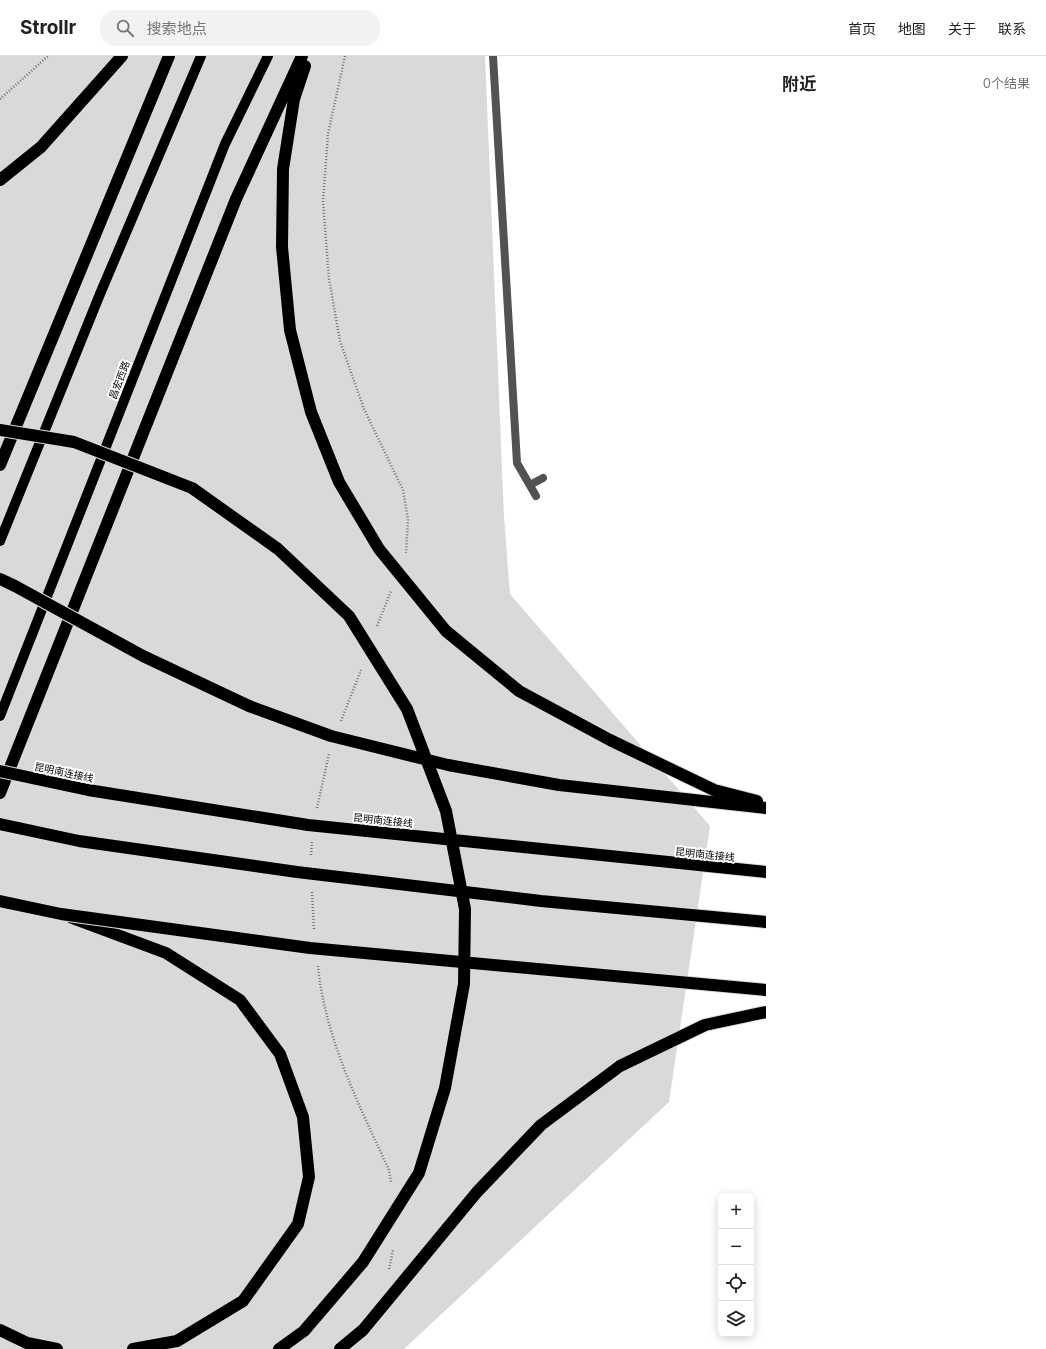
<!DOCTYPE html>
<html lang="zh">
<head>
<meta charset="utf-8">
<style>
	:root { --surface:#fff; --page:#f2f2f2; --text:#202124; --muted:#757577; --line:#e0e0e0 }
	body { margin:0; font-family:Inter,"Noto Sans SC",sans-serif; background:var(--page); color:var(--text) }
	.controls { position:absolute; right:12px; bottom:12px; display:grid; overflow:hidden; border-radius:8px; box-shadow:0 2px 10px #0003 }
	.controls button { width:36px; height:36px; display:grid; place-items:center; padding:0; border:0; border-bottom:1px solid var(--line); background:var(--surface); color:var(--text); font:20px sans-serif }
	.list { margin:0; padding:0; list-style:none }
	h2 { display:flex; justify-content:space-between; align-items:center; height:52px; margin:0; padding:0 16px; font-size:17px }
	h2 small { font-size:13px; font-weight:400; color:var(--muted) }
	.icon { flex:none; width:22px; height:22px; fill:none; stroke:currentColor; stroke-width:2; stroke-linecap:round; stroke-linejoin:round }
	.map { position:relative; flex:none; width:766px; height:1293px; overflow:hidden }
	header { display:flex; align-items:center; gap:24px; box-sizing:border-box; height:56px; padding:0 20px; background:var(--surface); border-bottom:1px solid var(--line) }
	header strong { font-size:19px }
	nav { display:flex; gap:22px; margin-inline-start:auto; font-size:14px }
	.search { width:280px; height:36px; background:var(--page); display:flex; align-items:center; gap:10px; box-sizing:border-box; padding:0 14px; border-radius:16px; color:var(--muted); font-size:15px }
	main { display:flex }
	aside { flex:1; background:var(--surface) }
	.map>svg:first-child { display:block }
	.green { fill:#d9d9d9 }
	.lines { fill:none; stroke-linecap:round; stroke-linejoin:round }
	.primary-casing { stroke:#dbdbdb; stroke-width:12 }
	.highway-casing { stroke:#dbdbdb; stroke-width:14 }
	.path { stroke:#747474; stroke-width:2.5; stroke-dasharray:1 2; stroke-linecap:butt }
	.lane { stroke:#525252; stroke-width:8 }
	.primary { stroke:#000; stroke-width:10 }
	.highway { stroke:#000; stroke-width:12 }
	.highway-bridge-casing { stroke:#dbdbdb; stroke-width:14; stroke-linecap:butt }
	.highway-bridge { stroke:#000; stroke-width:12 }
	.labels { text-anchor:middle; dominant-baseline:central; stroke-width:4; stroke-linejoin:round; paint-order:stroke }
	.street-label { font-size:10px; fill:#000; stroke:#fff }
</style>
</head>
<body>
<header>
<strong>Strollr</strong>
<div class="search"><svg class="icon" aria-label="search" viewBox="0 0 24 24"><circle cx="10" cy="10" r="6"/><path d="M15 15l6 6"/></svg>搜索地点</div>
<nav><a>首页</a><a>地图</a><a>关于</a><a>联系</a></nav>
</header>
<main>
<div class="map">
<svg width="766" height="1293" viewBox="0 0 766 1293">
	<rect width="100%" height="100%" fill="#fff"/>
	<path class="green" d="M0 0H485L504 461 510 538 710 770 669 1046 404 1293H0Z"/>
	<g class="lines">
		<defs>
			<path id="primary" d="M0 485 100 238 201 0
				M0 660 225 88 268 0"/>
			<path id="highway" d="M0 124 41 91 122 0
				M282 191 283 113 294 43 305 10
				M0 409 169 0
				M0 737 236 143 302 0
				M72 862 166 897 240 944 280 998 303 1061 309 1121 298 1168 243 1245 177 1285 133 1293
				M0 1274 27 1287 57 1293"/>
		</defs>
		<use href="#primary" class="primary-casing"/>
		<use href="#highway" class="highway-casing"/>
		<path class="path" d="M345 0 328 78 323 145 329 223 340 285 364 353 403 434 408 464 406 497
			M0 43 48 0
			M377 570 391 535
			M341 665 361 614
			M317 752 329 698
			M311 799 312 786
			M312 836 314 875
			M318 910C325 982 359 1049 389 1114L391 1126
			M389 1213 393 1194"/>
		<path class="lane" d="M493 0 517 407 536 440
			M530 429 543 422"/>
		<use href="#primary" class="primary"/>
		<use href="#highway" class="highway"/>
		<defs>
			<path id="highway-bridge" d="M282 191 290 274 311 356 339 426 379 493 446 575 519 635 610 684 714 734 757 745
				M0 374 74 386 192 432 278 493 349 560 407 653 446 755 465 853 464 928 445 1032 419 1117 363 1206 304 1275 279 1293
				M0 523 15 530 143 600 249 650 331 680 448 709 559 729 766 752
				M0 715 88 734 308 769 766 816
				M0 768 79 785 297 816 541 845 766 866
				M0 845 61 858 310 892 766 934
				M340 1293 363 1274 477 1136 541 1069 620 1010 705 969 766 956"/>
		</defs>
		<use href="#highway-bridge" class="highway-bridge-casing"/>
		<use href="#highway-bridge" class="highway-bridge"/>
	</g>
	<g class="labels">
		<g class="street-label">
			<text transform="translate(119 324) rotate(-69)">昌宏西路</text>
			<text transform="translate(64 716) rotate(12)">昆明南连接线</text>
			<text transform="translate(383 764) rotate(6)">昆明南连接线</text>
			<text transform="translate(705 798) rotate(6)">昆明南连接线</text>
		</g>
	</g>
</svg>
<div class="controls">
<button>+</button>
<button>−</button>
<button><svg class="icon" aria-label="locate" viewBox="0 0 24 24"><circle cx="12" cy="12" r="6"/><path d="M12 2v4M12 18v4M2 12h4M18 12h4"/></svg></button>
<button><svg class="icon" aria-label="layers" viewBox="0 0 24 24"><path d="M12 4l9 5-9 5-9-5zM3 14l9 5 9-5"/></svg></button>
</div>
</div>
<aside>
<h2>附近<small>0个结果</small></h2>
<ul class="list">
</ul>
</aside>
</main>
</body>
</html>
